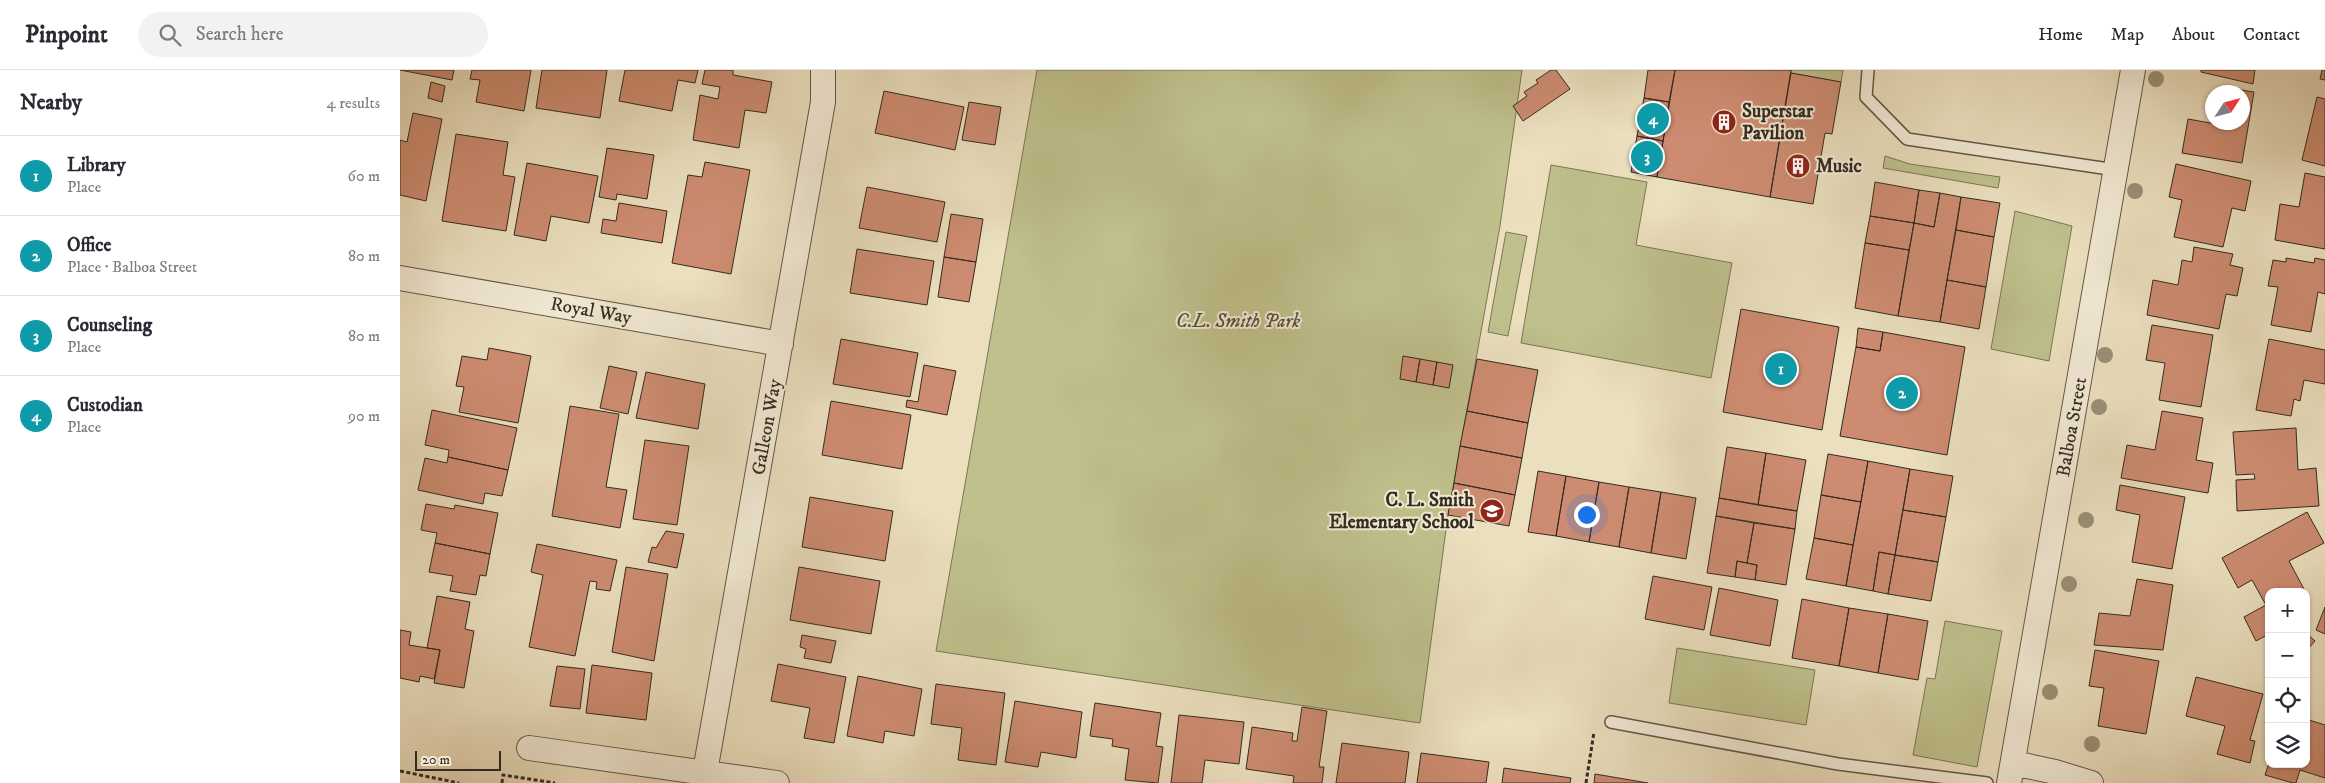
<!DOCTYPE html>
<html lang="en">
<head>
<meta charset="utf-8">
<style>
	:root { --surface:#fff; --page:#f2f2f3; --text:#2b2b33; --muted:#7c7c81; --line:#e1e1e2; --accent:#0b8043 }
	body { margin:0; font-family:"IM FELL DW Pica",serif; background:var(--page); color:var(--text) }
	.controls { position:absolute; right:15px; bottom:15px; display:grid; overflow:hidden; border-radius:10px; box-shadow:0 1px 4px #0004 }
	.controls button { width:45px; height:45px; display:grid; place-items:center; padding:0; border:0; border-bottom:1px solid var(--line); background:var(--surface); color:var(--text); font:25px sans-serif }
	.compass { position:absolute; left:1805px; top:15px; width:45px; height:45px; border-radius:50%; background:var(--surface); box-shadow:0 1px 4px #0004; rotate:54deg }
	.scale { position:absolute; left:15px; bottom:12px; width:86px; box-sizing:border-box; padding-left:5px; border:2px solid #342b22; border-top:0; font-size:14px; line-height:18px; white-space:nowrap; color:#342b22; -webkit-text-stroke:4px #f2ead5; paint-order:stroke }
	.you { position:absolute; left:1186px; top:444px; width:18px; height:18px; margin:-12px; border:4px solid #fff; border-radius:50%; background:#1a73e8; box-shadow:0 0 0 8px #1a73e833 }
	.badge { display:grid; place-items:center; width:32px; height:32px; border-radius:50%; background:var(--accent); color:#fff; font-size:16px; font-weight:700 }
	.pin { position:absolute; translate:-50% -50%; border:2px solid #fff; box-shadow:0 1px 5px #0006 }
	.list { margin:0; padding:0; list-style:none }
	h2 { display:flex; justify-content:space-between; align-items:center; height:65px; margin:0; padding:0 20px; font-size:21px }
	h2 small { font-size:16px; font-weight:400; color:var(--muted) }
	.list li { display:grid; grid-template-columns:32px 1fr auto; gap:15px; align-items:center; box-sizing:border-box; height:80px; padding:0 20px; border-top:1px solid var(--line) }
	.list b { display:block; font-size:19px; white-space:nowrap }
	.list p { margin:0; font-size:16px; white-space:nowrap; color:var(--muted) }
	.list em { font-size:16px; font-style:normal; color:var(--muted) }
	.icon { flex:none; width:28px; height:28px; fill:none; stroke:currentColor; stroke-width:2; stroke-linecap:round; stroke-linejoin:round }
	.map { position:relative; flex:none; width:1925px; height:713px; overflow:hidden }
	header { display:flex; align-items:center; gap:30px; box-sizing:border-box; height:70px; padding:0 25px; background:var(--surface); border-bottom:1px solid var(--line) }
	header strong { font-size:24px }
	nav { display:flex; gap:28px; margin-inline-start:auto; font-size:18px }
	.search { width:350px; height:45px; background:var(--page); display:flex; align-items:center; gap:12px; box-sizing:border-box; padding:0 18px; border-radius:28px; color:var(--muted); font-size:19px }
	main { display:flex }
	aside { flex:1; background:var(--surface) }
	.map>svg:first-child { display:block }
	.green { fill:#bfc08c; stroke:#7a7657 }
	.building { fill:#cd8c71; stroke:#342b22 }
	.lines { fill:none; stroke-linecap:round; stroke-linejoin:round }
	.service-casing { stroke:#625849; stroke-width:14 }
	.minor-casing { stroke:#625849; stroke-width:26 }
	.path { stroke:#342b22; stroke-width:3; stroke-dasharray:4 2.5; stroke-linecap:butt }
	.service { stroke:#f2ead5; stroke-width:11 }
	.minor { stroke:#f2ead5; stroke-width:24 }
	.tree { fill:#9a9076 }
	.labels { text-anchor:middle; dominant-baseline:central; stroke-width:4; stroke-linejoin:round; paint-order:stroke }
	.poi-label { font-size:19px; font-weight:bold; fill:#342b22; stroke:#f2ead5; text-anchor:start }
	.street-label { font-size:19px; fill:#342b22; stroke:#f2ead5 }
	.park-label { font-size:19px; font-style:italic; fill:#57503c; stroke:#f2ead5 }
</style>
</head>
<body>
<header>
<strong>Pinpoint</strong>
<div class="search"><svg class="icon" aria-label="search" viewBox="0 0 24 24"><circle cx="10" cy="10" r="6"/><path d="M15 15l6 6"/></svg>Search here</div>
<nav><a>Home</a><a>Map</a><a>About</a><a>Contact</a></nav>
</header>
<main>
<aside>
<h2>Nearby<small>4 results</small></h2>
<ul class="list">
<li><span class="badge" style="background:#0f9aa8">1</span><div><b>Library</b><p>Place</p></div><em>60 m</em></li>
<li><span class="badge" style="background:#0f9aa8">2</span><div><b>Office</b><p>Place · Balboa Street</p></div><em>80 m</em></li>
<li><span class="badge" style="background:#0f9aa8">3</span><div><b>Counseling</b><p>Place</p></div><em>80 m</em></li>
<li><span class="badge" style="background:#0f9aa8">4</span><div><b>Custodian</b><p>Place</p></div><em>90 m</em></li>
</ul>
</aside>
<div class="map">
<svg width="1925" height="713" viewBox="0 0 1925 713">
	<rect width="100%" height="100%" fill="#ebdfbe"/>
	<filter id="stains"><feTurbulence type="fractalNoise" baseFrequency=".004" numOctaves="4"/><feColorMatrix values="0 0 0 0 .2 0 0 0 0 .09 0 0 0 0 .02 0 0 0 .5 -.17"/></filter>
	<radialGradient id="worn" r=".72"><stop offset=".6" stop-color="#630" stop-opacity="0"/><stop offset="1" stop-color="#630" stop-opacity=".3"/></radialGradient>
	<path class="green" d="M637 0H1122L1100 156 1048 445 1020 653 536 581Z
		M1391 0H1443L1441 12 1391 3Z
		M1485 86 1510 94 1600 107 1598 118 1483 98Z
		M1151 95 1247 112 1236 175 1332 193 1311 308 1121 273Z
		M1615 141 1672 156 1649 291 1591 279Z
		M1106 162 1127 166 1108 266 1088 262Z
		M1545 551 1602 561 1577 697 1513 685 1527 608 1535 609Z
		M1277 578 1415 600 1406 655 1269 633Z"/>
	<path class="building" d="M0 0H54L52 10Z
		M72 0H131L124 41 76 32 80 10 70 9Z
		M142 0H207L200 48 136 38Z
		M225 0H298L295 13 278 10 272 41 219 31Z
		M305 0H333V5L372 12 366 43 345 40 339 78 293 70 300 25 318 29 320 17 302 14Z
		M1151 0H1156L1170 19 1123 51 1113 36 1127 26 1124 22 1138 13 1136 10Z
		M1248 0H1275L1269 32 1244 28Z
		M1275 0H1391L1370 127 1257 107Z
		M1801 0H1855L1853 14 1801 2Z
		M1922 0H1925V10L1920 9Z
		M1391 3 1441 12 1432 64 1425 63 1413 134 1370 127Z
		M31 12 45 16 42 32 28 28Z
		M1822 17 1854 22 1842 93 1782 83 1788 49 1816 54 1842 52V22H1821Z
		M484 21 564 37 555 80 475 63Z
		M1917 27 1925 29V96L1902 90Z
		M1244 28 1269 32 1263 71 1237 66Z
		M569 32 601 37 595 75 562 70Z
		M13 43 42 49 26 131 0 125V70L7 72Z
		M56 64 108 72 103 105 115 107 106 161 42 151Z
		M1237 66 1263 71 1257 107 1231 102Z
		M207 78 254 85 247 129 217 124 216 130 199 127Z
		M305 92 350 100 331 204 272 193 288 105 302 107Z
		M127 93 198 106 189 153 151 146 146 171 114 165Z
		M1776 94 1851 111 1845 141 1832 138 1823 177 1774 167 1782 130 1769 127Z
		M1905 103 1925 107V179L1875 170 1880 134 1899 137Z
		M1475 112 1519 120 1514 153 1470 146Z
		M467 117 545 132 537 172 459 158Z
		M1519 120 1540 123 1534 157 1514 153Z
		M1540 123 1561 127 1540 252 1498 246 1514 153 1534 157Z
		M1561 127 1600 133 1594 167 1556 160Z
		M219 133 267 141 262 173 201 163 203 149 216 151Z
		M551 144 583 149 576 192 544 187Z
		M1470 146 1514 153 1509 180 1465 173Z
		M1556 160 1594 167 1586 217 1547 210Z
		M1465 173 1509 180 1498 246 1455 238Z
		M1794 177 1833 184 1830 195 1843 198 1837 226 1826 224 1819 259 1747 245 1753 210 1778 215 1782 190 1792 192Z
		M457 179 534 191 527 235 450 223Z
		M544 187 576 192 569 232 538 227Z
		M1886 188 1914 193 1915 188 1925 190V224L1918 222 1911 262 1871 255 1878 217 1868 216 1873 190 1886 192Z
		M1547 210 1586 217 1579 259 1540 252Z
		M1341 239 1439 257 1422 360 1323 342Z
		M1752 255 1813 265 1801 337 1759 330 1765 293 1746 290Z
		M1458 258 1483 262 1480 281 1456 277Z
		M1483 262 1565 277 1547 385 1440 366 1456 277 1480 281Z
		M441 269 518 283 510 327 433 314Z
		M1869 269 1925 280V314L1904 310 1900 331 1894 329 1891 346 1856 340Z
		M89 278 131 286 118 353 59 342 64 317 56 316 62 286 87 290Z
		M1003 286 1020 289 1016 312 1000 309Z
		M1020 289 1037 292 1033 315 1016 312Z
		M1077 289 1138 300 1128 353 1067 341Z
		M1037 292 1053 295 1049 318 1033 315Z
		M524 295 556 301 547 345 506 337 507 330 518 332Z
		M209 296 237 302 228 344 200 338Z
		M246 302 305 314 298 359 236 348Z
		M431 331 511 345 502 399 422 385Z
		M170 336 219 344 206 417 227 420 220 458 152 446Z
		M32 340 117 358 108 400 48 387 49 380 25 375Z
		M1067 341 1128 353 1122 388 1060 376Z
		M1762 341 1803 348 1796 390 1813 393 1808 423 1721 408 1727 375 1755 380Z
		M1896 358 1898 400 1916 398 1919 436 1837 441 1836 410 1855 409 1854 404 1836 405 1833 362Z
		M245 370 289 376 277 455 233 449Z
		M1060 376 1122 388 1115 425 1054 413Z
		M1327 377 1366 383 1358 435 1319 428Z
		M1366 383 1406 390 1397 441 1358 435Z
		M1428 384 1468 391 1461 432 1421 425Z
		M48 387 108 400 102 426 85 423 83 434 18 420 25 388 47 393Z
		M1468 391 1510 399 1495 485 1479 482 1473 521 1446 516Z
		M1510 399 1553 406 1546 447 1503 440Z
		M1138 401 1166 406 1156 466 1128 462Z
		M1166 406 1199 412 1189 472 1156 466Z
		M1199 412 1229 417 1219 477 1189 472Z
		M1054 413 1115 425 1109 456 1048 445Z
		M1720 415 1785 427 1772 499 1732 492 1740 445 1716 440Z
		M1229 417 1261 422 1251 483 1219 477Z
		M1261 422 1296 428 1286 489 1251 483Z
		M1421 425 1461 432 1453 475 1414 468Z
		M410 427 493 441 485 491 402 477Z
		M1319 428 1397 441 1395 459 1316 446Z
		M26 434 54 439 55 435 98 443 90 484 35 473 37 463 21 460Z
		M1503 440 1546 447 1538 492 1495 485Z
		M1907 442 1924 473 1889 491 1905 521 1869 522V564L1856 571 1844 547 1866 535 1852 510 1838 518 1822 488Z
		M1316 446 1354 453 1347 493 1337 491 1335 507 1307 503Z
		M1354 453 1395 459 1386 515 1355 510 1357 495 1347 493Z
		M266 461 284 464 277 498 248 492 252 477 256 478Z
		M1414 468 1453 475 1446 516 1406 509Z
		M35 473 90 484 86 506 80 505 76 525 50 521 53 506 29 502Z
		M137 474 217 490 210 521 196 519 197 512 190 511 175 586 129 577 143 505 131 502Z
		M1479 482 1495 485 1488 524 1473 521Z
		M1495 485 1538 492 1531 531 1488 524Z
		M1337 491 1357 495 1355 510 1335 507Z
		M226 497 268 504 254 591 212 582Z
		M399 497 480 511 471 564 390 550Z
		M1253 506 1312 517 1304 560 1245 549Z
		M1737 509 1773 515 1763 580 1694 575 1699 543 1730 546Z
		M1319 518 1378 530 1370 576 1310 565Z
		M37 526 70 532 65 559 74 561 64 618 34 613 40 580 27 578Z
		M1402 529 1449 538 1439 596 1392 588Z
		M1925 537V564L1916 560Z
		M1449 538 1488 544 1478 603 1439 596Z
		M1488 544 1528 551 1518 610 1478 603Z
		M0 560 11 562 9 575 40 580 34 609 20 606 19 612 0 608Z
		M1906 563 1915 571 1906 581Z
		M402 565 436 571 431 593 404 588 406 579 400 577Z
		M1695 580 1759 591 1746 664 1698 656 1704 618 1689 616Z
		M378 594 446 607 434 673 404 668 410 638 371 631Z
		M192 595 252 603 246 650 186 643Z
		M157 596 185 599 180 639 150 636Z
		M458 606 522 619 514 666 485 661 483 673 447 666Z
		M1796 607 1863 624 1850 670 1855 671 1850 693 1817 684 1825 656 1786 646Z
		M536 614 605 623 596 695 558 690 562 658 531 654Z
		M615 631 682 642 676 688 641 682 638 697 605 692Z
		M695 633 761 643 756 676 763 677 758 713 725 710 729 679 712 676 713 669 690 666Z
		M902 637 927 641 919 697H924L922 713H893L894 706 846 699 852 657 893 663 892 671H897Z
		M779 645 844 652 839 694 805 690 802 713H771Z
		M1906 649 1925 655V708L1900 700 1896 713H1893L1865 705 1869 693 1906 694Z
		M942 673 1009 682 1005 713H936Z
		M1021 683 1089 692 1086 713H1017Z
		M1104 698 1171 708 1170 713H1102Z
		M1195 704 1248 713H1194Z"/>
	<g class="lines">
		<defs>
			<path id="service" d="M1468 0 1466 27 1507 69 1716 100
				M1211 652 1438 694 1587 713"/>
			<path id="minor" d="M0 208 381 274
				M129 678 377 713
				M1614 693 1655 702 1691 713
				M303 713 423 32V0
				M1609 713 1733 0"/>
		</defs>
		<use href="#service" class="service-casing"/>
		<use href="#minor" class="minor-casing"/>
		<path class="path" d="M0 701 59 713
			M102 713 103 705 155 713
			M1186 713 1194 662"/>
		<use href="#service" class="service"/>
		<use href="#minor" class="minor"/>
	</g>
	<g class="tree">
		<circle cx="1756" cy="9" r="8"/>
		<circle cx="1735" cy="121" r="8"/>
		<circle cx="1705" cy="285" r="8"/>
		<circle cx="1699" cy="337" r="8"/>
		<circle cx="1686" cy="450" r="8"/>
		<circle cx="1669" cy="514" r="8"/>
		<circle cx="1650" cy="622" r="8"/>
		<circle cx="1692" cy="674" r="8"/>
	</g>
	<defs>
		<symbol id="building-disc" viewBox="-11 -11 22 22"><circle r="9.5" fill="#8f2418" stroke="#f2ead5"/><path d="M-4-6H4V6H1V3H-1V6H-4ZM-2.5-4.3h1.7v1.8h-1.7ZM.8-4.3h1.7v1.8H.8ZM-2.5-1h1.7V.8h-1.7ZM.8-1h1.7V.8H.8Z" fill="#fff"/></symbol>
		<symbol id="school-disc" viewBox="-11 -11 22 22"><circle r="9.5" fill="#8f2418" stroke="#f2ead5"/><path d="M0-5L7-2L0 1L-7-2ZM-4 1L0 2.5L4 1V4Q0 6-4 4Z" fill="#fff"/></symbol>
	</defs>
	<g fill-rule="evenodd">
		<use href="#building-disc" x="1310" y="38" width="28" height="28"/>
		<use href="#building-disc" x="1384" y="82" width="28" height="28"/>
		<use href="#school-disc" x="1078" y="427" width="28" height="28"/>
	</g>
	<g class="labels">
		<g class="poi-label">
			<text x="1342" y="41">Superstar<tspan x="1342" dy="22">Pavilion</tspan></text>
			<text x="1416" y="96">Music</text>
			<text x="1074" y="430" text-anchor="end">C. L. Smith<tspan x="1074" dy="22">Elementary School</tspan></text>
		</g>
		<g class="street-label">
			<text transform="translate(191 241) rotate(10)">Royal Way</text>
			<text transform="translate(367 357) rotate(-80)">Galleon Way</text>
			<text transform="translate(1672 357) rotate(-80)">Balboa Street</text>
		</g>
		<g class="park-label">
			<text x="838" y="251">C.L. Smith Park</text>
		</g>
	</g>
	<rect width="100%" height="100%" filter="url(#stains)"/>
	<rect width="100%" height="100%" fill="url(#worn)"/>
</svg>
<div class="controls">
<button>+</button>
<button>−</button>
<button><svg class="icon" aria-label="locate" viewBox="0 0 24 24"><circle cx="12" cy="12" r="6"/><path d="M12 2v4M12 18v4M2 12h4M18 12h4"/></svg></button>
<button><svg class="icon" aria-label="layers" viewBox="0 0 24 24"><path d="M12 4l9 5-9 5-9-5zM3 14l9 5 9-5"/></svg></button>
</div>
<svg class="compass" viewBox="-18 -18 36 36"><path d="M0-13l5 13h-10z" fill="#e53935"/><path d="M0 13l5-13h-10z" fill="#7c7c81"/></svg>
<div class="scale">20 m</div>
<div class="you"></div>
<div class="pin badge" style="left:1381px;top:299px;background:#0f9aa8">1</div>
<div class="pin badge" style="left:1502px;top:323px;background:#0f9aa8">2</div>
<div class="pin badge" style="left:1247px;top:87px;background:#0f9aa8">3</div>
<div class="pin badge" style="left:1253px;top:49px;background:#0f9aa8">4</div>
</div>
</main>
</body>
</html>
